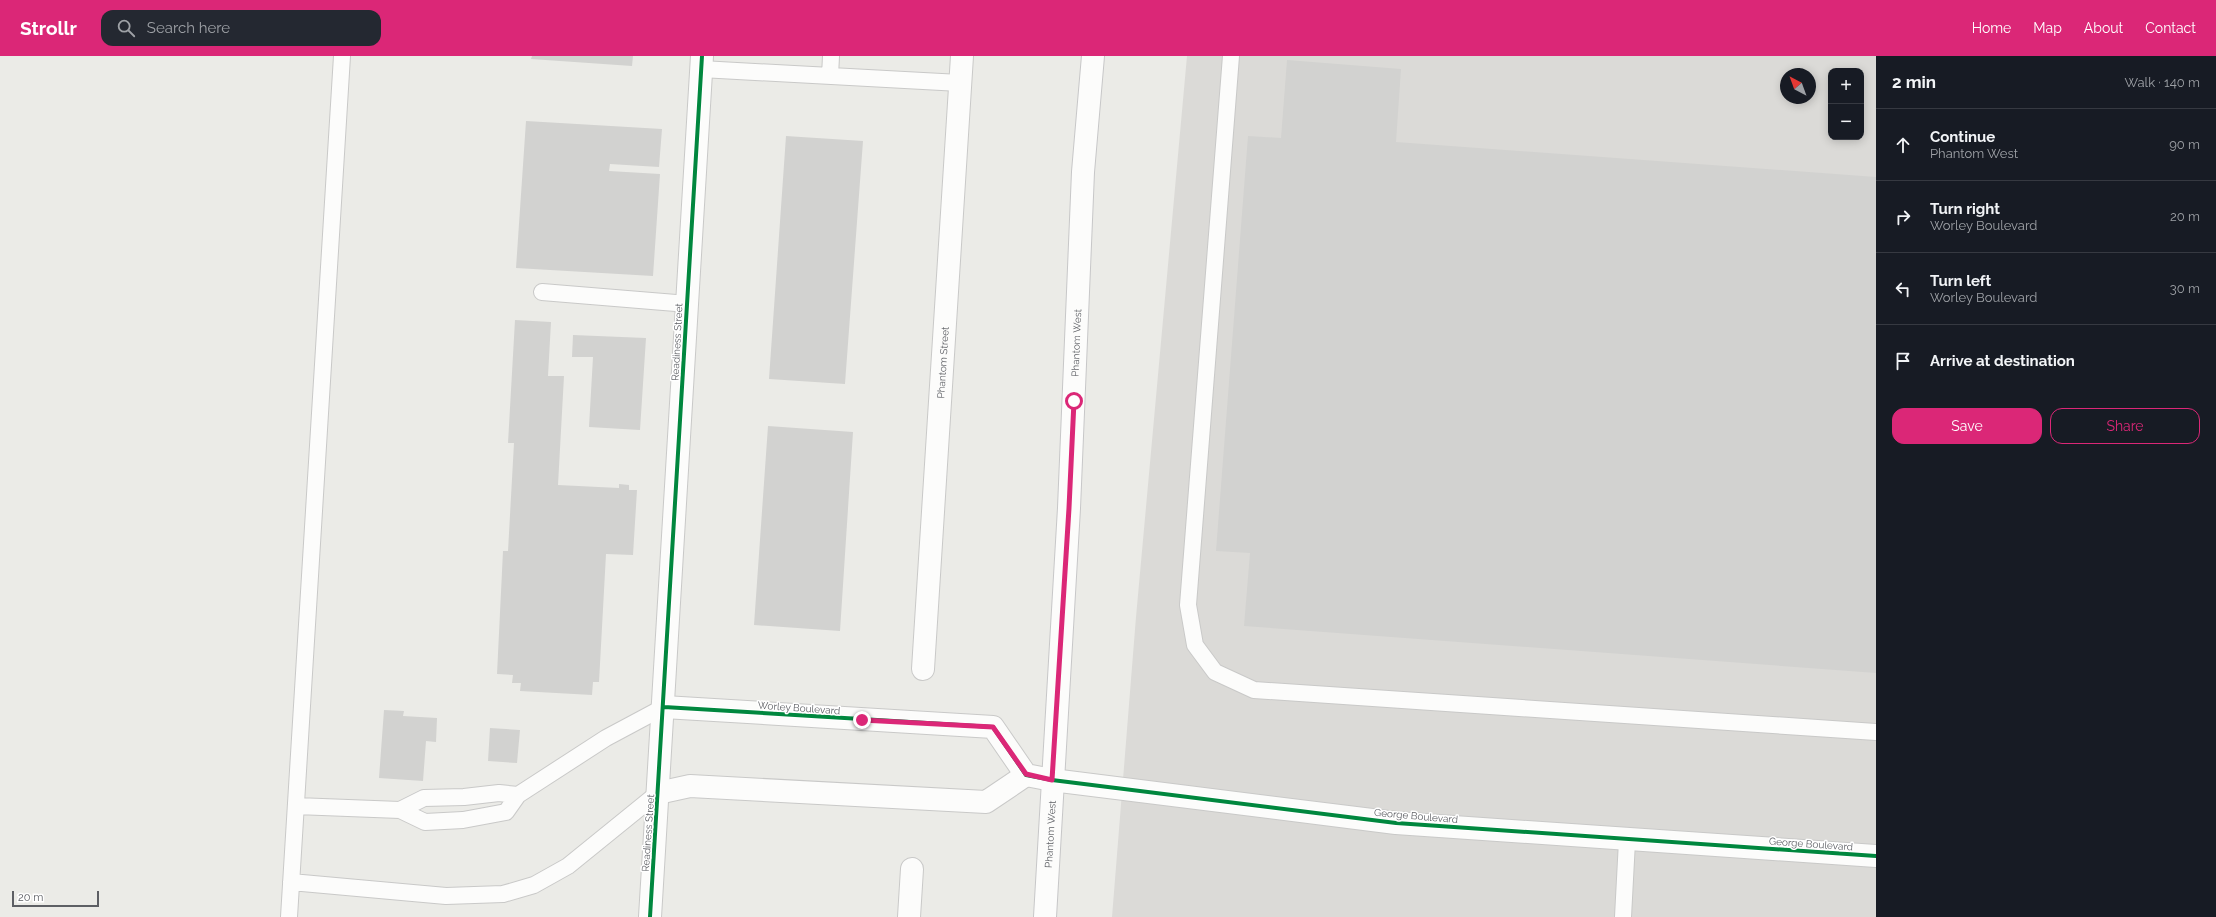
<!DOCTYPE html>
<html lang="en">
<head>
<meta charset="utf-8">
<style>
	:root { --surface:#171b24; --page:#242831; --text:#f1f3f6; --muted:#9ea1a6; --line:#363941; --accent:#db2777 }
	body { margin:0; font-family:Raleway,sans-serif; background:var(--page); color:var(--text) }
	.controls { position:absolute; right:12px; top:12px; display:grid; overflow:hidden; border-radius:8px; box-shadow:0 2px 10px #0003 }
	.controls button { width:36px; height:36px; display:grid; place-items:center; padding:0; border:0; border-bottom:1px solid var(--line); background:var(--surface); color:var(--text); font:20px sans-serif }
	.compass { position:absolute; left:1780px; top:12px; width:36px; height:36px; border-radius:50%; background:var(--surface); box-shadow:0 2px 10px #0003; rotate:319deg }
	.scale { position:absolute; left:12px; bottom:10px; width:87px; box-sizing:border-box; padding-left:4px; border:2px solid #5d5f64; border-top:0; font-size:11px; line-height:14px; white-space:nowrap; color:#5d5f64; -webkit-text-stroke:3px #fff; paint-order:stroke }
	.stop { position:absolute; width:12px; height:12px; margin:-9px; border:3px solid #db2777; border-radius:50%; background:#fff }
	.stop.end { background:#db2777; border-color:#fff; box-shadow:0 1px 4px #0008 }
	.list { margin:0; padding:0; list-style:none }
	h2 { display:flex; justify-content:space-between; align-items:center; height:52px; margin:0; padding:0 16px; font-size:17px }
	h2 small { font-size:13px; font-weight:400; color:var(--muted) }
	.list li { display:grid; grid-template-columns:26px 1fr auto; gap:12px; align-items:center; box-sizing:border-box; height:72px; padding:0 16px; border-top:1px solid var(--line) }
	.list b { display:block; font-size:15px; white-space:nowrap }
	.list p { margin:0; font-size:13px; white-space:nowrap; color:var(--muted) }
	.list em { font-size:13px; font-style:normal; color:var(--muted) }
	.actions { display:flex; gap:8px; padding:12px 16px }
	.actions a { flex:1; padding:9px 0; border:1px solid var(--accent); border-radius:12px; text-align:center; font-size:14px; color:var(--accent) }
	.actions .main { background:var(--accent); color:#fff }
	.icon { flex:none; width:22px; height:22px; fill:none; stroke:currentColor; stroke-width:2; stroke-linecap:round; stroke-linejoin:round }
	.map { position:relative; flex:none; width:1876px; height:861px; overflow:hidden }
	header { display:flex; align-items:center; gap:24px; box-sizing:border-box; height:56px; padding:0 20px; background:var(--accent); color:#fff }
	header strong { font-size:19px }
	nav { display:flex; gap:22px; margin-inline-start:auto; font-size:14px }
	.search { width:280px; height:36px; background:var(--page); display:flex; align-items:center; gap:10px; box-sizing:border-box; padding:0 14px; border-radius:12px; color:var(--muted); font-size:15px }
	main { display:flex }
	aside { flex:1; background:var(--surface) }
	.map>svg:first-child { display:block }
	.industrial { fill:#dbdad7; fill-rule:evenodd }
	.building { fill:#d2d2d0 }
	.lines { fill:none; stroke-linecap:round; stroke-linejoin:round }
	.lane-casing { stroke:#c9c9c8; stroke-width:18 }
	.street-casing { stroke:#c9c9c8; stroke-width:24 }
	.secondary-casing { stroke:#c7c7c8; stroke-width:24 }
	.lane { stroke:#fcfcfb; stroke-width:16 }
	.street { stroke:#fcfcfb; stroke-width:22 }
	.secondary { stroke:#fcfcfb; stroke-width:22 }
	.cycleway-casing { stroke:#fff; stroke-width:6 }
	.cycleway { stroke:#00873e; stroke-width:4 }
	.route { stroke:#db2777; stroke-width:5 }
	.labels { text-anchor:middle; dominant-baseline:central; stroke-width:3; stroke-linejoin:round; paint-order:stroke }
	.street-label { font-size:10px; fill:#5d5f64; stroke:#fff }
</style>
</head>
<body>
<header>
<strong>Strollr</strong>
<div class="search"><svg class="icon" aria-label="search" viewBox="0 0 24 24"><circle cx="10" cy="10" r="6"/><path d="M15 15l6 6"/></svg>Search here</div>
<nav><a>Home</a><a>Map</a><a>About</a><a>Contact</a></nav>
</header>
<main>
<div class="map">
<svg width="1876" height="861" viewBox="0 0 1876 861">
	<rect width="100%" height="100%" fill="#ebebe7"/>
	<path class="industrial" d="M1187 0H1876V861H1112L1136 561ZM1831 15H1861V81H1831ZM1786 18H1810V42H1786Z"/>
	<path class="building" d="M532 0H633L632 10 531 3Z
		M1287 4 1401 13 1396 86 1876 121V617L1244 570 1250 497 1216 495 1248 80 1281 82Z
		M526 65 662 73 659 111 610 108 609 115 660 118 653 220 516 212Z
		M786 80 863 85 845 328 769 323Z
		M515 264 551 266 548 320H564L558 429 619 432V428L629 429V434H637L633 499 606 498 599 626H593L592 639 520 635 521 627H512L513 619 497 618 503 495H508L514 387H508Z
		M573 279 646 282 640 374 589 371 593 301H572Z
		M768 370 853 376 840 575 754 569Z
		M384 654 404 655 403 660 437 662 436 686 426 685 423 725 379 722Z
		M490 672 520 674 517 707 488 705Z"/>
	<g class="lines">
		<defs>
			<path id="lane" d="M1231 0 1188 549 1195 589 1215 616 1254 634 1876 676
				M701 13 960 27
				M830 20 831 0
				M542 236 688 248
				M296 750 400 754 425 766 463 764 506 756 518 739 606 682 664 651
				M400 754 424 742 464 741 499 737 518 739
				M291 826 446 840 503 838 534 829 568 810 658 737
				M289 861 342 0
				M1623 861 1627 785"/>
			<g id="street">
				<path id="s1" d="M923 613 962 0"/>
				<path d="M664 651 993 671 1026 719 1052 724 1396 767 1876 800"/>
				<path d="M658 737 690 730 986 746 1026 719"/>
				<path d="M650 861 702 0"/>
				<path d="M909 861 912 813"/>
			</g>
			<g id="secondary">
				<path id="s2" d="M1045 861 1069 452 1083 116 1093 0"/>
			</g>
		</defs>
		<use href="#lane" class="lane-casing"/>
		<use href="#street" class="street-casing"/>
		<use href="#secondary" class="secondary-casing"/>
		<use href="#lane" class="lane"/>
		<use href="#street" class="street"/>
		<use href="#secondary" class="secondary"/>
		<defs>
			<path id="cycleway" d="M664 651 993 671 1026 719 1052 724 1396 767 1876 800
				M650 861 702 0"/>
		</defs>
		<use href="#cycleway" class="cycleway-casing"/>
		<use href="#cycleway" class="cycleway"/>
	</g>
	<g class="lines">
		<path class="route" d="M862 664 993 671 1026 718 1052 724 1069 452 1074 345"/>
	</g>
	<g class="labels">
		<g class="street-label">
			<text transform="translate(677 286) rotate(-87)">Readiness Street</text>
			<text stroke="none"><textPath href="#s2" startOffset="575">Phantom West</textPath></text>
			<text stroke="none"><textPath href="#s1" startOffset="307">Phantom Street</textPath></text>
			<text transform="translate(799 652) rotate(4)">Worley Boulevard</text>
			<text transform="translate(1416 760) rotate(5)">George Boulevard</text>
			<text transform="translate(648 777) rotate(-86)">Readiness Street</text>
			<text stroke="none"><textPath href="#s2" startOffset="83">Phantom West</textPath></text>
			<text transform="translate(1811 788) rotate(4)">George Boulevard</text>
		</g>
	</g>
</svg>
<div class="controls">
<button>+</button>
<button>−</button>
</div>
<svg class="compass" viewBox="-18 -18 36 36"><path d="M0-13l5 13h-10z" fill="#e53935"/><path d="M0 13l5-13h-10z" fill="#9ea1a6"/></svg>
<div class="scale">20 m</div>
<div class="stop" style="left:1074px;top:345px"></div>
<div class="stop end" style="left:862px;top:664px"></div>
</div>
<aside>
<h2>2 min<small>Walk · 140 m</small></h2>
<ul class="list">
<li><svg class="icon" aria-label="ahead" viewBox="0 0 24 24"><path d="M12 20V5M6 11l6-6 6 6"/></svg><div><b>Continue</b><p>Phantom West</p></div><em>90 m</em></li>
<li><svg class="icon" aria-label="right" viewBox="0 0 24 24"><path d="M7 20v-9h11M14 6l5 5-5 5"/></svg><div><b>Turn right</b><p>Worley Boulevard</p></div><em>20 m</em></li>
<li><svg class="icon" aria-label="left" viewBox="0 0 24 24"><path d="M17 20v-9H6M10 6l-5 5 5 5"/></svg><div><b>Turn left</b><p>Worley Boulevard</p></div><em>30 m</em></li>
<li><svg class="icon" aria-label="arrive" viewBox="0 0 24 24"><path d="M6 21V4h12l-3 4 3 4H6"/></svg><div><b>Arrive at destination</b></div></li>
</ul>
<div class="actions"><a class="main">Save</a><a>Share</a></div>
</aside>
</main>
</body>
</html>
